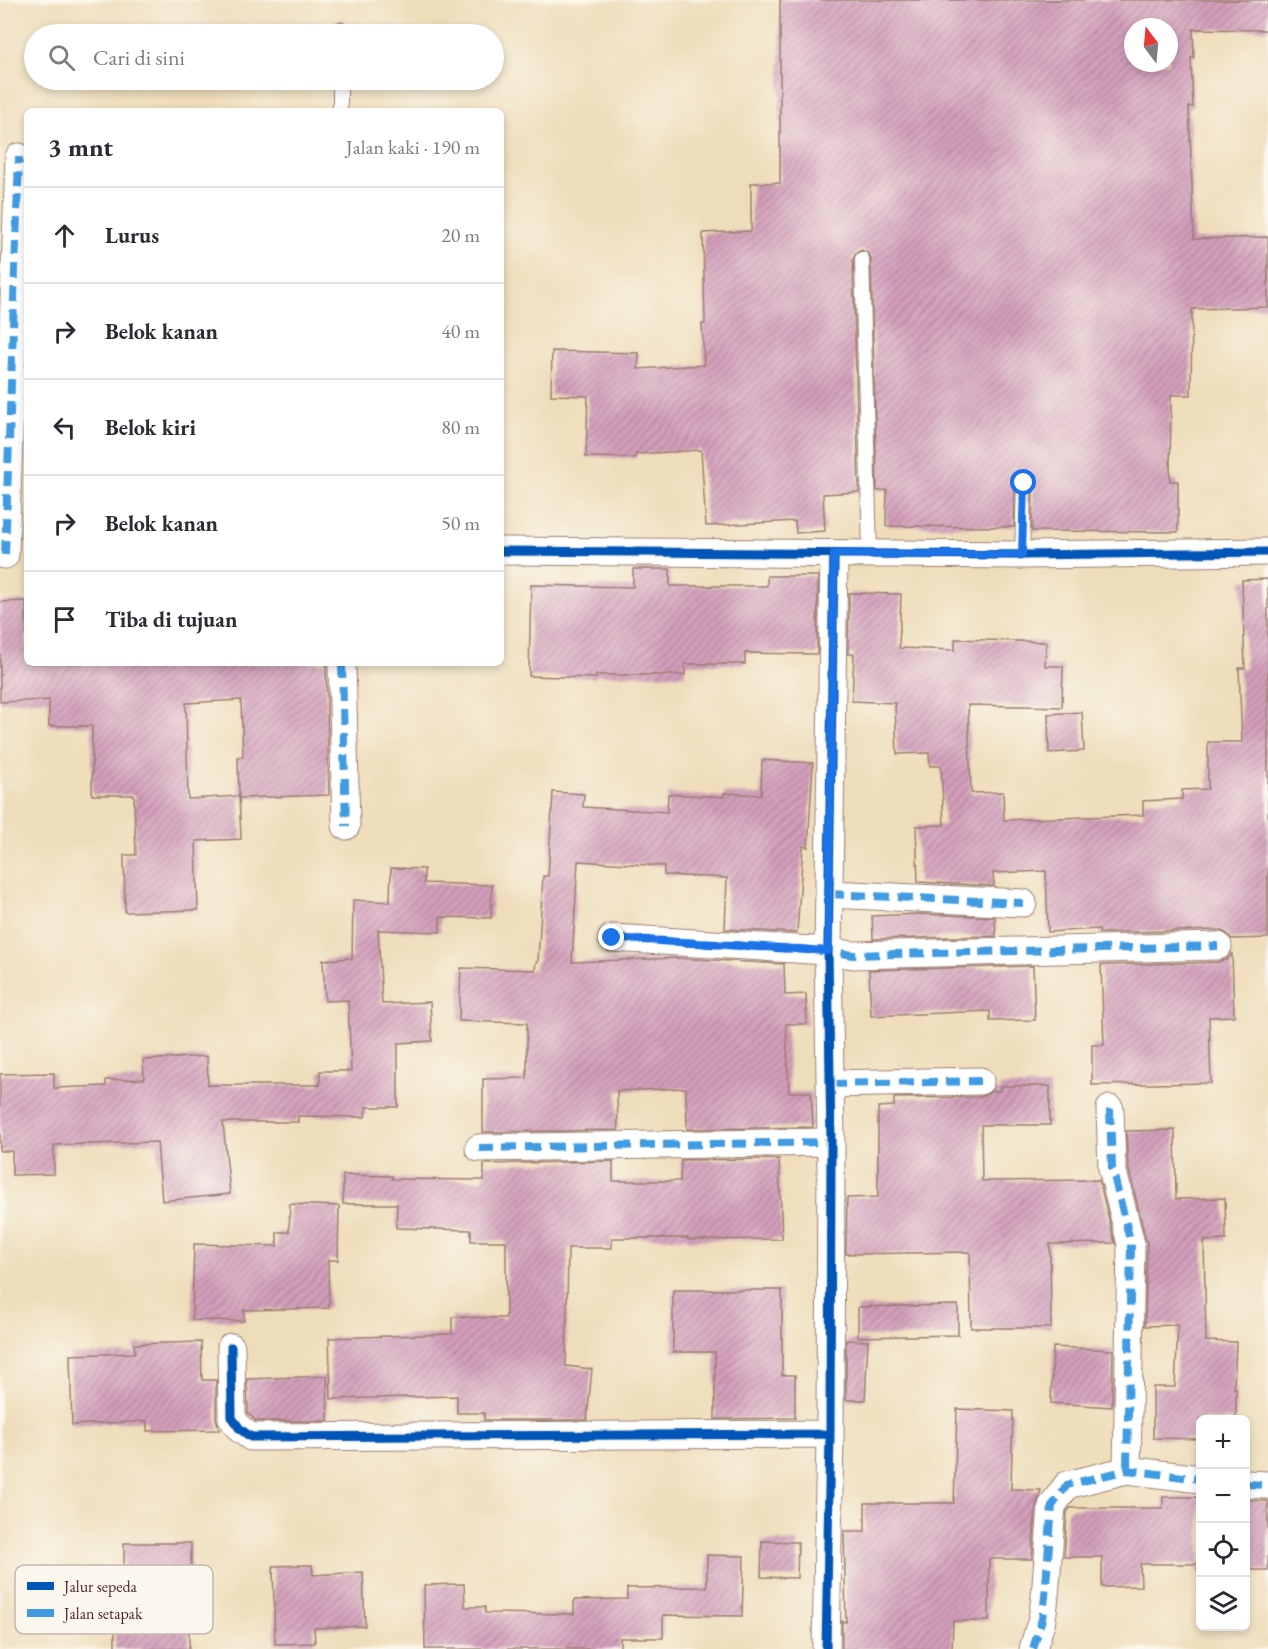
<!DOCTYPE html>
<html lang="id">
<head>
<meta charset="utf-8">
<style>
	:root { --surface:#fff; --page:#f7f7f7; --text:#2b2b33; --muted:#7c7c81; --line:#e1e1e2 }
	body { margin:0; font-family:"EB Garamond",serif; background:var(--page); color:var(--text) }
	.controls { position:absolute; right:18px; bottom:18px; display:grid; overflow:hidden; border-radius:9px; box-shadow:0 3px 9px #0003 }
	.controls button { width:54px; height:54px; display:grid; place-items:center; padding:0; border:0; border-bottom:2px solid var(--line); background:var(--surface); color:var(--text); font:30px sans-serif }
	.compass { position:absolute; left:1124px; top:18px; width:54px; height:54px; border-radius:50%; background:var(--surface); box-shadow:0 3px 9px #0003; rotate:344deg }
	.stop { position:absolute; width:18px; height:18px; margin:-14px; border:4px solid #1a73e8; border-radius:50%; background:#fff }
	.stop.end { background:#1a73e8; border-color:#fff; box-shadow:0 2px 6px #0008 }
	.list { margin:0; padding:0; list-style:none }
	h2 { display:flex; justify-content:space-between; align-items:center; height:78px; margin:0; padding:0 24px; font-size:26px }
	h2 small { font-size:20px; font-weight:400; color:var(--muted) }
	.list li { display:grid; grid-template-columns:39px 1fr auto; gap:18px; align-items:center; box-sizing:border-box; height:96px; padding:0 24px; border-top:2px solid var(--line) }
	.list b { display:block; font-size:22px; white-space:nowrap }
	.list em { font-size:20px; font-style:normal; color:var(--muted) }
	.icon { flex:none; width:33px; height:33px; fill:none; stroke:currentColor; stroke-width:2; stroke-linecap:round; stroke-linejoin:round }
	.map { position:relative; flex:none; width:1268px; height:1649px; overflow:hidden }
	.search { position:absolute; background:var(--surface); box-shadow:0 3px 9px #0003; left:24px; top:24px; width:480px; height:66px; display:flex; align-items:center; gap:15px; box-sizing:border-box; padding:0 21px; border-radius:33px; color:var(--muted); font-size:22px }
	.panel { position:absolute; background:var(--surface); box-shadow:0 3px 9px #0003; left:24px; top:108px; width:480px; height:558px; border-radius:9px }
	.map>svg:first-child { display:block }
	.building { fill:url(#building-hatch); fill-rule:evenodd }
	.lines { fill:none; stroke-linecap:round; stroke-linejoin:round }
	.lane-casing { stroke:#9c7e72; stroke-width:16 }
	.street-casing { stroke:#9c7e72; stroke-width:29 }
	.lane { stroke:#fff; stroke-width:14 }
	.street { stroke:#fff; stroke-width:27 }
	.quiet { stroke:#409be1; stroke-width:8; stroke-dasharray:15 8; stroke-linecap:butt }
	.cycleway-casing { stroke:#fbf7ec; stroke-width:13 }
	.cycleway { stroke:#0057b8; stroke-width:9 }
	.route { stroke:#1a73e8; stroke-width:8 }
	.key { fill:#fbf7ec; stroke:#c6b6b2; stroke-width:1.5 }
	.key-label { font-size:16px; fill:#4a1f2b }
</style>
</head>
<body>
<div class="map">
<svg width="1268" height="1649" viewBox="0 0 1268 1649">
	<defs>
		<pattern id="building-hatch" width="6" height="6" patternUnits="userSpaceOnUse" patternTransform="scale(1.5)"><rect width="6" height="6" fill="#d39fbb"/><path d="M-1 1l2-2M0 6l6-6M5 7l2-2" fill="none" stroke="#ad8198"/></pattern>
	</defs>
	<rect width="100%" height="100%" fill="#fbf7ec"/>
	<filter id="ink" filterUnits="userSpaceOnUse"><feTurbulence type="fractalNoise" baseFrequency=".0167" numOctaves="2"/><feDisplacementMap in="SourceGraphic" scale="12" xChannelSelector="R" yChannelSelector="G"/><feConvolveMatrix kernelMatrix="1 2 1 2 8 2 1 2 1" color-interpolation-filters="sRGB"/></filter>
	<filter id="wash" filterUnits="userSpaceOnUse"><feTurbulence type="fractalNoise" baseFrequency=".008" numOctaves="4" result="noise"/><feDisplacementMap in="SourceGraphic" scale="24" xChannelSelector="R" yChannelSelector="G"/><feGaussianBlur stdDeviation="1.35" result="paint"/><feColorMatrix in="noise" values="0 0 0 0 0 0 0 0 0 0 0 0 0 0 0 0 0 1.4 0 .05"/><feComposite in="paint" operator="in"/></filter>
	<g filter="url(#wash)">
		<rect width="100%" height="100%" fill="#eeddba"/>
		<g id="blocks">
			<path class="building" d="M780 0H1268V30L1193 29 1194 58H1191L1193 107H1189L1194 239 1268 237V307L1192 309 1191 395H1171L1170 481H1178V532L1032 531 1033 483 1029 476 1024 474 1017 478 1015 482 1014 527 886 526 887 490 877 491 871 259 869 254 862 250 857 252 853 259 859 492 823 494 825 531 796 533 795 521 706 526 701 450 636 454V458L586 457 588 396 551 395 552 351 639 353 638 369 704 365 702 324H705L703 233 751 231V183H780ZM1133 27H1169V63H1133Z
				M633 569H670V586H767V576H818L817 654 745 653V664H685V675H596V678L529 676 531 585 633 587Z
				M1268 579V938L1232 939 1226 933 1218 930 1099 933V929L1048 932 1046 871 993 873 994 886 918 882 916 826 944 825 941 766H930L929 753 897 754 895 703 852 701 854 654H848L849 593 901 594 899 648 955 650V639L1046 642 1045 666H1063L1062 707 968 705 971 793 1003 792 1004 820 1143 815V801L1182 799V790L1208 789V742H1242L1239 668H1245L1242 580Z
				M26 601 27 663H326L329 795 239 798 238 757H243L241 700 186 703 188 799 239 796 241 839 196 841 198 910 125 912 124 855H136L134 795H92V726H49V700L0 702V602Z
				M1082 712 1084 751 1049 753 1048 714Z
				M762 760 813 763 808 847 803 846 797 933 725 929 727 878 664 875V866L578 861 572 962 677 958 784 964 785 995 806 994 807 1024H786L789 1092H811L813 1127 687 1129 686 1088 617 1091 618 1130 483 1132V1079L527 1078V1023L459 1021 461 968 535 970 536 962H538L543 876H548L553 792 584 794 583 807 667 812 668 794 724 797V793L761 795Z
				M391 868 424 869V883L492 885 491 918 440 917V932L378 930 382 1004 430 1002 432 1041 398 1043V1107H366L365 1117 298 1116V1122H223L230 1194 162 1201 157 1142 54 1145V1174L12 1175V1151H0V1074L54 1073V1088L106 1086V1080L144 1079 143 1060 207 1056 208 1085H320V1071H351L348 1000 325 1001 323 960 352 958 353 900 390 902Z
				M919 914 995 917 996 936 873 939 872 916Z
				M1232 954 1234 1016 1209 1017 1211 1083 1092 1085V1045H1104L1101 965 1218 962 1226 960Z
				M1033 966 1035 1020 990 1021V1011L871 1016 869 970Z
				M1000 1086H1050V1125H981L982 1181 1099 1180 1115 1243 1050 1244 1051 1328H971L970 1252 846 1254 847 1198 878 1197V1107L894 1106V1098L981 1097 992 1091H1000Z
				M1175 1130 1176 1199 1225 1198 1226 1240 1204 1241 1206 1341 1236 1342 1234 1388H1236V1419H1200V1439L1153 1438V1387H1175L1178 1325 1145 1326 1147 1244 1128 1166 1126 1131Z
				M779 1159 782 1239 688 1240V1238H612V1248H568L566 1366 592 1369 587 1420H484V1413H457V1396L331 1399 329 1338 452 1334V1317L506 1318V1241H471V1230L396 1228 397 1204H343V1175L392 1176V1179L484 1180V1164L613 1161V1181H680L681 1160Z
				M290 1204 339 1206 338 1260H328L329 1308 244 1310V1321L192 1320 194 1244 277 1246V1232H289Z
				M673 1290H782V1375H795V1418L715 1419V1352H673Z
				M958 1305V1335L858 1337V1307Z
				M846 1340 868 1341 865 1400H846Z
				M201 1342 202 1380H216V1418L219 1430 147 1431V1421L72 1425 70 1355 135 1353 134 1344Z
				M1053 1347 1113 1350 1112 1407 1051 1403Z
				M327 1376 328 1421H256L248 1413 247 1379Z
				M957 1409 1013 1411 1011 1489 1041 1490 1036 1505 1032 1559H989V1621H953L952 1649H842V1621L846 1622 844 1531H865V1503H954Z
				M1163 1497H1200V1570H1197L1198 1564H1140L1141 1586 1102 1587V1557H1064L1067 1512 1070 1508H1163Z
				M1245 1500 1268 1501V1570H1245Z
				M762 1541 798 1542 797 1578 761 1577Z
				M124 1543H191V1572H187L186 1625H189V1649H115V1575L124 1576Z
				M707 1555 744 1556 742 1616 663 1615V1638H620V1649H425L424 1585 464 1584 465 1607H485V1613L574 1614V1600L627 1599V1588L707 1587Z
				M312 1565 313 1575 363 1572 365 1626 314 1628 315 1643 275 1644 273 1566Z"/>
		</g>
	</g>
	<g filter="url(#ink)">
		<use href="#blocks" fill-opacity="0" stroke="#9c7e72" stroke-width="1.5"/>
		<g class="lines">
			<defs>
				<path id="lane" d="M340 34V29
					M340 111V80
					M862 259 870 553
					M1022 555 1024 483"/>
				<path id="street" d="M501 551 1022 555 1268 552
					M5 555 19 157
					M342 663 346 826
					M829 894 1023 903
					M612 938 828 951 853 955 1218 946
					M830 1084 980 1081
					M1110 1109 1112 1168 1131 1244 1127 1470
					M479 1148 831 1142
					M231 1347 232 1418 240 1429 251 1437 830 1434
					M1246 1484 1268 1485
					M826 1649 830 1434 831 1142 828 951 834 554
					M1033 1649 1042 1619 1045 1597 1052 1506 1067 1485 1127 1470 1200 1479"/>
			</defs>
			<use href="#lane" class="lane-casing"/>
			<use href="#street" class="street-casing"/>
			<use href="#lane" class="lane"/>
			<use href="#street" class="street"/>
			<path class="quiet" d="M5 555 19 157
				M342 663 346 826
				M829 894 1023 903
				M612 938 828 951 853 955 1218 946
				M830 1084 980 1081
				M1110 1109 1112 1168 1131 1244 1127 1470
				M479 1148 831 1142
				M1246 1484 1268 1485
				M1033 1649 1042 1619 1045 1597 1052 1506 1067 1485 1127 1470 1200 1479"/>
			<defs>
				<path id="cycleway" d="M501 551 1022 555 1268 552
					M231 1347 232 1418 240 1429 251 1437 830 1434
					M826 1649 830 1434 831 1142 828 951 834 554"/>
			</defs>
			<use href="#cycleway" class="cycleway-casing"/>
			<use href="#cycleway" class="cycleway"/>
		</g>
	</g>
	<g class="lines" filter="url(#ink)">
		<path class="route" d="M612 938 828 951 834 554 1022 555 1024 483"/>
	</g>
	<rect x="15" y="1565" width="198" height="69" rx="9" class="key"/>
	<rect x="27" y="1582" width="27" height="8" fill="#0057b8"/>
	<rect x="27" y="1609" width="27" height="8" fill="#409be1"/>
	<g class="key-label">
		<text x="64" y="1592">Jalur sepeda</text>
		<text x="64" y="1619">Jalan setapak</text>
	</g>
</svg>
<div class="controls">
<button>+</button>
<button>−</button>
<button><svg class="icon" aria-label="locate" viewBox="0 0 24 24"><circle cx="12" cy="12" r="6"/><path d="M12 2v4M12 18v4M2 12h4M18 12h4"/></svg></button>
<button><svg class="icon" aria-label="layers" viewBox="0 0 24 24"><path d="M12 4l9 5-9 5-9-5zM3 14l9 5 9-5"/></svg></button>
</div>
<svg class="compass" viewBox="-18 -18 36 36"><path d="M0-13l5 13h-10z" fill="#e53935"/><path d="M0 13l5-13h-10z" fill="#7c7c81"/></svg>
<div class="stop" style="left:1024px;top:483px"></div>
<div class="stop end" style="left:612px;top:938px"></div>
<div class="search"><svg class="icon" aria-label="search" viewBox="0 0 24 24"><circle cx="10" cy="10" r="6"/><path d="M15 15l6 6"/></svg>Cari di sini</div>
<section class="panel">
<h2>3 mnt<small>Jalan kaki · 190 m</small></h2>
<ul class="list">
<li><svg class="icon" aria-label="ahead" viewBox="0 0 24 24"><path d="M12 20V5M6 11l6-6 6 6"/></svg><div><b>Lurus</b></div><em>20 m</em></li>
<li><svg class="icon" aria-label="right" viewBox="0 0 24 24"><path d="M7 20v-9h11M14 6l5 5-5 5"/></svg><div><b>Belok kanan</b></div><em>40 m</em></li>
<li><svg class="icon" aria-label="left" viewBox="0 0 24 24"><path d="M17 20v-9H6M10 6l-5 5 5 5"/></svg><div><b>Belok kiri</b></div><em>80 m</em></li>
<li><svg class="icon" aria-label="right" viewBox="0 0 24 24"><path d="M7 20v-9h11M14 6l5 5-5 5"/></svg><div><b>Belok kanan</b></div><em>50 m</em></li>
<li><svg class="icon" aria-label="arrive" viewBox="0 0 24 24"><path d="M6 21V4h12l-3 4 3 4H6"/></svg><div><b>Tiba di tujuan</b></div></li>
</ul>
</section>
</div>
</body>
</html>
